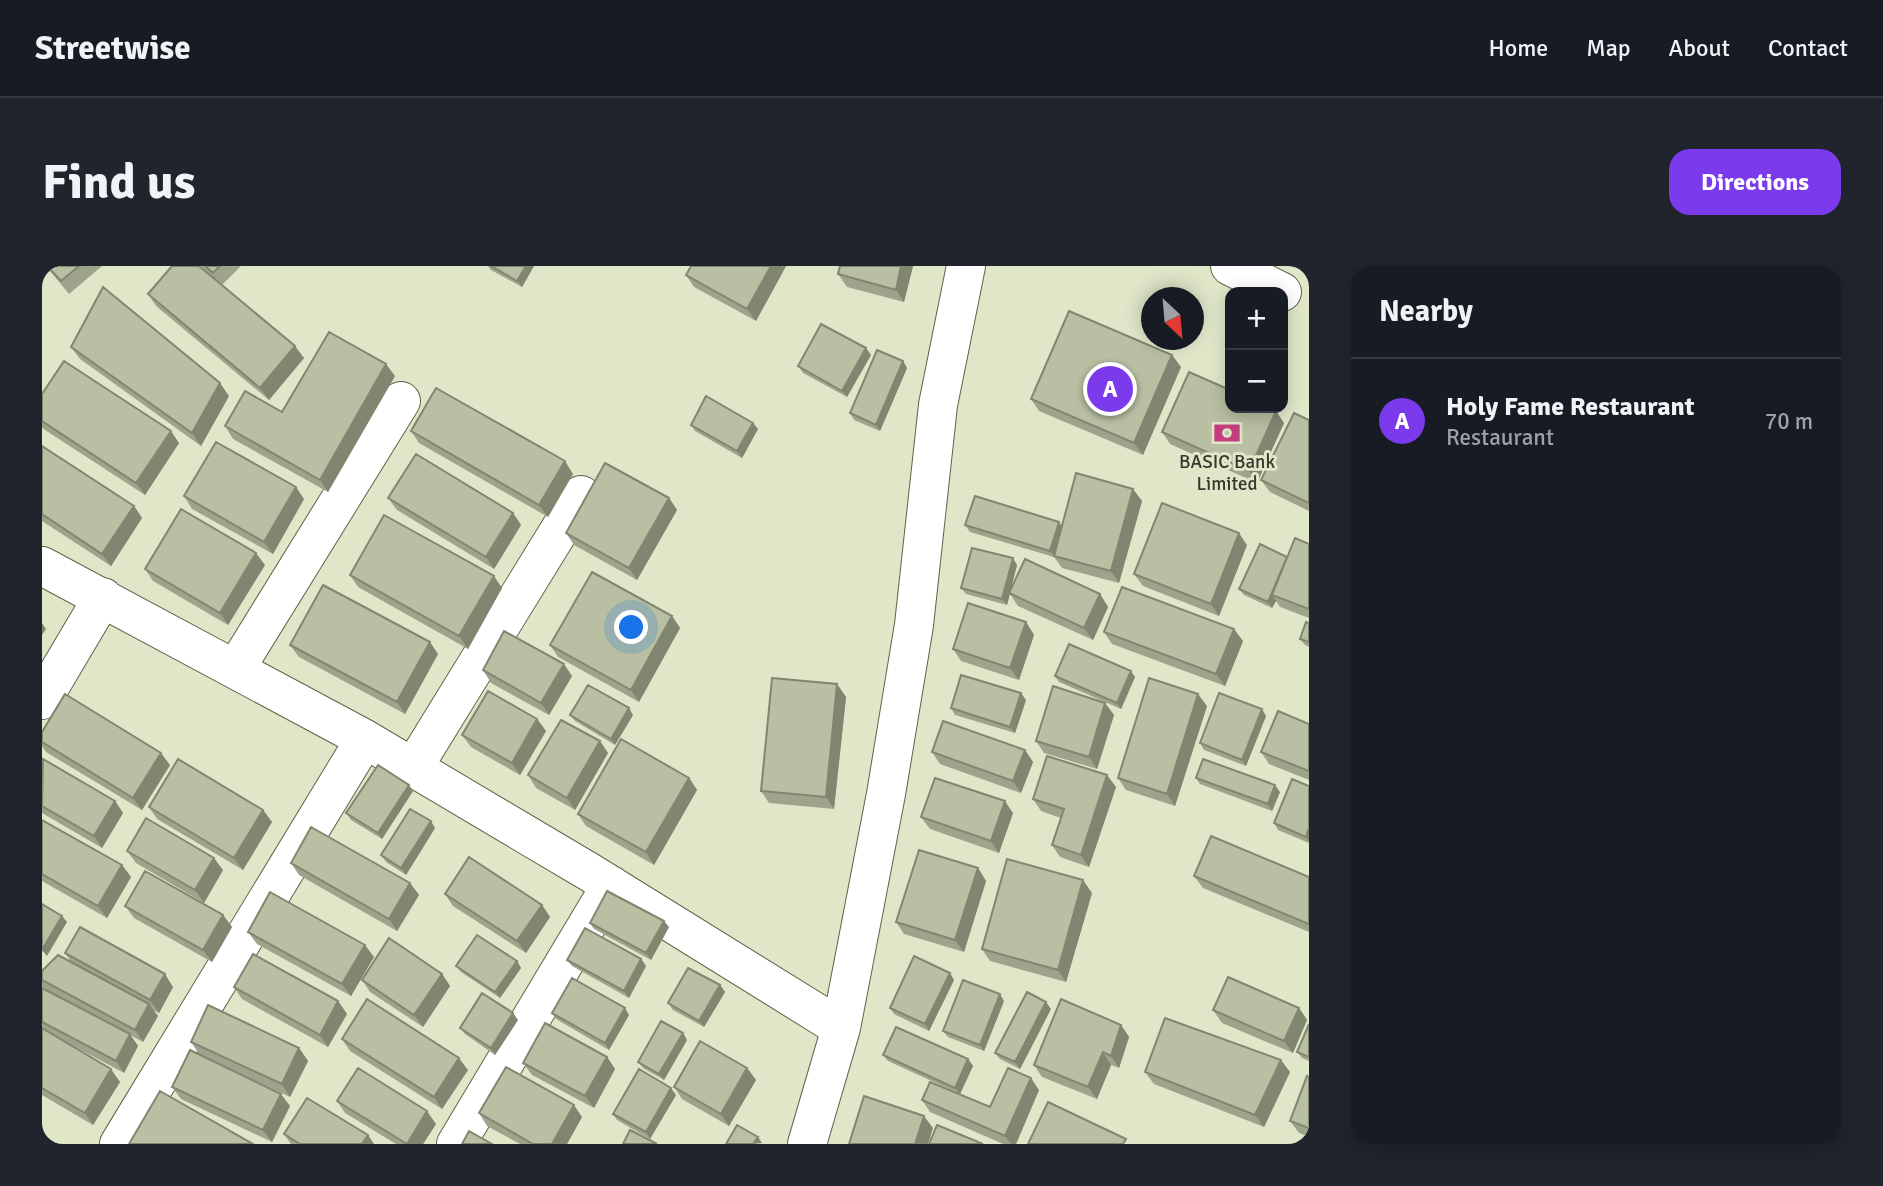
<!DOCTYPE html>
<html lang="en">
<head>
<meta charset="utf-8">
<style>
	:root { --surface:#171b24; --page:#20242c; --text:#f1f3f6; --muted:#9ea1a6; --line:#363941; --accent:#7c3aed }
	body { margin:0; font-family:Signika,sans-serif; background:var(--page); color:var(--text) }
	.controls { position:absolute; right:21px; top:21px; display:grid; overflow:hidden; border-radius:14px; box-shadow:0 4px 18px #0003 }
	.controls button { width:63px; height:63px; display:grid; place-items:center; padding:0; border:0; border-bottom:2px solid var(--line); background:var(--surface); color:var(--text); font:35px sans-serif }
	.compass { position:absolute; left:1099px; top:21px; width:63px; height:63px; border-radius:50%; background:var(--surface); box-shadow:0 4px 18px #0003; rotate:154deg }
	.you { position:absolute; left:590px; top:362px; width:24px; height:24px; margin:-18px; border:5px solid #fff; border-radius:50%; background:#1a73e8; box-shadow:0 0 0 10px #1a73e833 }
	.badge { display:grid; place-items:center; width:46px; height:46px; border-radius:50%; background:var(--accent); color:#fff; font-size:23px; font-weight:700 }
	.pin { position:absolute; translate:-50% -50%; border:4px solid #fff; box-shadow:0 2px 7px #0006 }
	.list { margin:0; padding:0; list-style:none }
	h2 { display:flex; justify-content:space-between; align-items:center; height:91px; margin:0; padding:0 28px; font-size:30px }
	h2 small { font-size:23px; font-weight:400; color:var(--muted) }
	.list li { display:grid; grid-template-columns:46px 1fr auto; gap:21px; align-items:center; box-sizing:border-box; height:126px; padding:0 28px; border-top:2px solid var(--line) }
	.list b { display:block; font-size:26px; white-space:nowrap }
	.list p { margin:0; font-size:23px; white-space:nowrap; color:var(--muted) }
	.list em { font-size:23px; font-style:normal; color:var(--muted) }
	.map { position:relative; flex:none; width:1267px; height:878px; overflow:hidden; border-radius:21px }
	header { display:flex; align-items:center; gap:42px; box-sizing:border-box; height:98px; padding:0 35px; background:var(--surface); border-bottom:2px solid var(--line) }
	header strong { font-size:33px }
	nav { display:flex; gap:38px; margin-inline-start:auto; font-size:24px }
	.intro { display:flex; align-items:center; justify-content:space-between; box-sizing:border-box; height:168px; padding:0 42px }
	h1 { margin:0; font-size:49px }
	.button { padding:18px 32px; border-radius:21px; background:var(--accent); color:#fff; font-size:24px; font-weight:700 }
	main { display:flex; gap:42px; padding:0 42px }
	aside { flex:1; background:var(--surface); border-radius:21px; box-shadow:0 4px 18px #0003 }
	.map>svg:first-child { display:block }
	.lines { fill:none; stroke-linecap:round; stroke-linejoin:round }
	.minor-casing { stroke:#5e6449; stroke-width:40 }
	.highway-casing { stroke:#5e6449; stroke-width:40 }
	.minor { stroke:#fff; stroke-width:38 }
	.highway { stroke:#fff; stroke-width:38 }
	.wall { fill:#9ea48b }
	.shaded-wall { fill:#818671 }
	.building { fill:#b8bfa2; stroke:#818671; stroke-width:2 }
	.labels { text-anchor:middle; dominant-baseline:central; stroke-width:6; stroke-linejoin:round; paint-order:stroke }
	.poi-label { font-size:19px; fill:#35382c; stroke:#e0e7c9 }
</style>
</head>
<body>
<header>
<strong>Streetwise</strong>
<nav><a>Home</a><a>Map</a><a>About</a><a>Contact</a></nav>
</header>
<div class="intro"><h1>Find us</h1><a class="button">Directions</a></div>
<main>
<div class="map">
<svg width="1267" height="878" viewBox="0 0 1267 878">
	<rect width="100%" height="100%" fill="#e0e7c9"/>
	<g class="lines">
		<defs>
			<path id="minor" d="M0 300 323 473 549 607 799 762
				M194 402 359 135
				M0 434 61 331
				M371 502 539 229
				M77 878 323 473
				M414 878 569 619
				M765 878 799 762 844 528 872 359 896 139 924 0"/>
			<path id="highway" d="M1188 0 1240 26"/>
		</defs>
		<use href="#minor" class="minor-casing"/>
		<use href="#highway" class="highway-casing"/>
		<use href="#minor" class="minor"/>
		<use href="#highway" class="highway"/>
	</g>
	<path class="wall" d="M4 0H60L27 28Z
		M159 0H199L180 19 262 92 227 134 114 40 106 28 170 11Z
		M446 0H492L480 21 449 4Z
		M649 0H744L714 55 652 21 644 9Z
		M871 0 862 36 805 21 796 8Z
		M29 81 187 130 159 180 38 93Z
		M829 89 805 131 761 107 756 100Z
		M1130 89 1139 101 1101 189 997 145 989 133Z
		M861 95 865 102 838 165 812 154 808 147Z
		M353 110 286 226 191 173 183 160 240 146Z
		M0 128 137 177 103 229 0 162Z
		M1267 154V245L1228 226 1219 214Z
		M711 157 716 163 700 192 653 165 649 159Z
		M1242 157 1215 217 1128 178 1120 166Z
		M369 165 531 208 506 251 377 177Z
		M0 180 92 240 100 252 69 300 0 255Z
		M1091 223 1100 235 1077 317 1020 302 1012 291 928 266 923 259 1020 260Z
		M142 230 262 233 231 288 150 243Z
		M346 232 471 247 479 259 452 303 355 244Z
		M627 232 635 244 595 314 532 279 524 267Z
		M1267 278V352L1238 341 1234 335 1230 342 1202 329 1197 323 1245 291Z
		M1205 279 1177 350 1101 320 1092 308Z
		M223 299 186 359 111 315 103 303Z
		M975 299 968 325 1058 328 1066 341 1051 374 976 340 968 328 965 339 924 328 919 322Z
		M308 309 460 322 426 383 316 321Z
		M630 350 638 362 597 436 516 391 508 379Z
		M984 356 992 369 977 414 919 395 911 383Z
		M1267 357V381L1263 379 1258 373Z
		M1062 366 1201 375 1183 420 1070 378Z
		M248 379 396 388 363 448 257 391Z
		M441 404 530 410 507 449 449 417Z
		M1013 410 1093 411 1079 443 1017 416Z
		M795 418 804 431 792 543 727 537 719 525Z
		M984 434 973 467 913 449 909 442Z
		M1063 437 1072 449 1055 503 1002 487 994 475Z
		M1165 440 1133 540 1084 524 1076 512Z
		M528 449H591L573 479 533 455Z
		M1224 450 1204 500 1162 484 1158 477Z
		M495 453 504 465 478 509 429 481 420 469Z
		M1267 458V514L1227 498 1219 486Z
		M0 466 128 499 100 544 4 486 0 480Z
		M558 475 566 487 533 544 494 522 486 509Z
		M983 484 991 496 979 527 898 498 890 486Z
		M0 494 73 535 81 547 60 582 0 547Z
		M647 512 655 524 612 599 544 560 536 548Z
		M1154 512 1238 526 1230 545 1158 518Z
		M1267 520V577L1236 564 1232 557Z
		M1074 521 1047 601 1018 591 1010 579 1019 552 999 545 991 533Z
		M371 525 340 573 309 554 304 547Z
		M107 541 221 544 230 556 201 604 115 553Z
		M971 547 957 587 888 563 879 551Z
		M0 554 80 599 89 611 65 652 0 615Z
		M393 562 364 609 344 596 339 589Z
		M85 585 181 604 162 637 94 597Z
		M249 597 368 617 377 629 355 665 257 609Z
		M936 602 944 615 922 686 862 668 854 656Z
		M1152 610 1267 611V666L1161 622Z
		M1050 627 1024 716 948 695 940 683Z
		M403 628 500 639 508 651 484 687 411 640Z
		M83 640 181 649 190 661 170 696 92 652Z
		M548 657 627 661 609 694 552 663Z
		M206 666 332 691 309 730 215 678Z
		M23 687 131 721 117 747 111 744 116 750 101 776 88 769 96 780 82 807 28 778 78 816 51 859 0 829V722L2 723 0 720V705L29 696Z
		M599 693 604 700 587 732 530 700 525 694Z
		M475 695 479 702 458 732 419 706 414 700Z
		M400 708 408 720 381 761 328 726 320 714Z
		M912 714 887 765 852 748 848 742Z
		M678 719 683 726 662 761 631 744 626 737Z
		M192 721 296 735 305 748 286 781 200 733Z
		M962 735 942 785 906 771 901 765Z
		M1257 742 1265 754 1251 787 1180 757 1171 744Z
		M1009 743 978 803 958 793 953 787Z
		M510 747 587 749 567 784 514 753Z
		M476 754 453 789 423 768 418 762Z
		M1267 758V795L1260 792 1255 786Z
		M1079 759 1087 771 1077 802 1069 799 1055 833 1000 811 992 799Z
		M641 767 645 774 622 814 601 802 596 796Z
		M300 773 426 804 400 843 308 785Z
		M149 776 257 782 266 795 248 831 157 788Z
		M841 789 926 793 931 800 918 828 846 795Z
		M565 791 573 803 552 842 490 809 481 797Z
		M705 802 714 814 687 860 640 833 632 821Z
		M1103 806H1248L1222 861 1112 818Z
		M1267 811V871L1257 867 1248 855Z
		M130 821 248 840 230 876 139 833Z
		M997 824 974 878H961L888 846 880 834 948 841Z
		M634 829 608 873 575 854 571 848Z
		M295 835 394 858 381 878H354L303 847Z
		M437 847 540 851 525 878H478L445 860Z
		M242 868 326 869 332 878H249Z"/>
	<path class="shaded-wall" d="M484 0H492L480 21 475 15Z
		M729 0H744L714 55 705 43Z
		M859 0H871L862 36 854 24Z
		M253 80 262 92 227 134 218 122Z
		M824 82 829 89 805 131 800 125Z
		M1130 89 1139 101 1101 189 1092 177Z
		M861 95 865 102 838 165 834 159Z
		M344 98 353 110 286 226 278 214Z
		M178 117 187 130 159 180 150 167Z
		M1234 145 1242 157 1215 217 1207 205Z
		M711 157 716 163 700 192 695 185Z
		M129 165 137 177 103 229 94 217Z
		M523 195 531 208 506 251 497 239Z
		M254 221 262 233 231 288 222 276Z
		M1091 223 1100 235 1077 317 1069 305Z
		M627 232 635 244 595 314 587 302Z
		M92 240 100 252 69 300 60 288Z
		M471 247 479 259 452 303 444 291Z
		M1017 256 1022 263 1013 291 1008 285Z
		M1197 267 1205 279 1177 350 1169 338Z
		M214 287 223 299 186 359 178 347Z
		M971 292 975 299 965 339 960 333Z
		M1247 292 1230 329 1234 335 1230 342 1226 336Z
		M452 310 460 322 426 383 417 370Z
		M1058 328 1066 341 1051 374 1042 362Z
		M630 350 638 362 597 436 589 424Z
		M984 356 992 369 977 414 968 402Z
		M0 357 4 363 0 369Z
		M1192 363 1201 375 1183 420 1174 408Z
		M388 376 396 388 363 448 355 436Z
		M522 398 530 410 507 449 499 437Z
		M1089 405 1093 411 1079 443 1075 437Z
		M795 418 804 431 792 543 784 531Z
		M979 427 984 434 973 467 968 461Z
		M1156 428 1165 440 1133 540 1125 528Z
		M1063 437 1072 449 1055 503 1047 491Z
		M587 442 591 449 573 479 569 473Z
		M1220 443 1224 450 1204 500 1200 494Z
		M495 453 504 465 478 509 470 497Z
		M558 475 566 487 533 544 525 532Z
		M983 484 991 496 979 527 971 515Z
		M119 487 128 499 100 544 91 532Z
		M1065 509 1074 521 1047 601 1039 589Z
		M647 512 655 524 612 599 604 586Z
		M367 519 371 525 340 573 336 567Z
		M1233 519 1238 526 1230 545 1226 538Z
		M73 535 81 547 60 582 52 570Z
		M963 535 971 547 957 587 949 575Z
		M221 544 230 556 201 604 192 592Z
		M389 555 393 562 364 609 359 602Z
		M1267 562V576L1264 571Z
		M172 592 181 604 162 637 153 624Z
		M80 599 89 611 65 652 56 640Z
		M936 602 944 615 922 686 913 674Z
		M1041 614 1050 627 1024 716 1016 704Z
		M368 617 377 629 355 665 347 653Z
		M500 639 508 651 484 687 475 675Z
		M181 649 190 661 170 696 161 684Z
		M20 650 25 656 5 690 0 684Z
		M622 655 627 661 609 694 604 687Z
		M323 679 332 691 309 730 300 718Z
		M599 693 604 700 587 732 582 725Z
		M475 695 479 702 458 732 453 726Z
		M908 707 912 714 887 765 883 758Z
		M123 708 131 721 117 747 108 734Z
		M400 708 408 720 381 761 372 749Z
		M678 719 683 726 662 761 657 755Z
		M958 728 962 735 942 785 938 779Z
		M296 735 305 748 286 781 278 769Z
		M1004 736 1009 743 978 803 973 796Z
		M107 738 116 750 101 776 93 764Z
		M583 742 587 749 567 784 563 777Z
		M1257 742 1265 754 1251 787 1242 775Z
		M471 747 476 754 453 789 449 782Z
		M1079 759 1087 771 1077 802 1069 790Z
		M641 767 645 774 622 814 617 808Z
		M88 768 96 780 82 807 74 795Z
		M257 782 266 795 248 831 240 818Z
		M1061 786 1069 799 1055 833 1046 821Z
		M565 791 573 803 552 842 543 830Z
		M417 792 426 804 400 843 392 831Z
		M926 793 931 800 918 828 913 822Z
		M1239 794 1248 806 1222 861 1213 849Z
		M705 802 714 814 687 860 679 848Z
		M69 803 78 816 51 859 43 847Z
		M989 812 997 824 974 878H969L963 870Z
		M629 822 634 829 608 873 604 866Z
		M239 828 248 840 230 876 221 864Z
		M532 839 540 851 525 878H510Z
		M385 845 394 858 381 878H365Z
		M882 850 891 862 886 878H873Z
		M326 869 332 878H320Z
		M716 871 720 877 711 878Z"/>
	<path class="building" d="M5 0H37L19 15Z
		M130 0H157L253 80 218 122 106 28Z
		M163 0H178L171 7Z
		M449 0H484L475 15Z
		M649 0H729L705 43 644 9Z
		M798 0H859L854 24 796 8Z
		M61 21 178 117 150 167 29 81Z
		M1027 45 1130 89 1092 177 989 133Z
		M779 58 824 82 800 125 756 100Z
		M287 66 344 98 278 214 183 160 203 125 240 146Z
		M835 84 861 95 834 159 808 147Z
		M22 95 129 165 94 217 0 155V128Z
		M1147 106 1188 124V142H1227L1234 145 1207 205 1120 166Z
		M394 122 523 195 497 239 369 165Z
		M664 130 711 157 695 185 649 159Z
		M1252 147 1267 154V237L1219 214Z
		M174 176 254 221 222 276 142 230Z
		M0 180 92 240 60 288 0 248Z
		M374 188 471 247 444 291 346 232Z
		M563 197 627 232 587 302 524 267Z
		M1034 207 1091 223 1069 305 1012 290Z
		M933 230 1017 256 1008 285 923 259Z
		M1120 237 1197 267 1169 338 1092 308Z
		M139 243 214 287 178 347 103 303Z
		M342 249 452 310 417 370 308 309Z
		M1253 272 1267 278V343L1230 329Z
		M1218 278 1245 291 1226 336 1197 323Z
		M930 282 971 292 960 333 919 322Z
		M983 293 1058 328 1042 362 967 327Z
		M550 306 630 350 589 424 508 379Z
		M281 319 388 376 355 436 248 379Z
		M1080 321 1192 363 1174 408 1062 366Z
		M926 337 984 356 968 402 911 383Z
		M1264 356 1267 357V376L1258 373Z
		M462 365 522 398 499 437 441 404Z
		M1027 378 1089 405 1075 437 1013 410Z
		M919 409 979 427 968 461 909 442Z
		M730 412 795 418 784 531 719 525Z
		M1107 412 1156 428 1125 528 1076 512Z
		M546 419 587 442 569 473 528 449Z
		M1011 420 1063 437 1047 491 994 475Z
		M446 425 495 453 470 497 420 469Z
		M1177 427 1220 443 1200 494 1158 477Z
		M23 428 119 487 91 532 0 476V466Z
		M1236 445 1267 458V505L1219 486Z
		M519 454 558 475 525 532 486 509Z
		M901 455 983 484 971 515 890 486Z
		M579 473 647 512 604 586 536 548Z
		M1005 490 1065 509 1039 589 1010 579 1022 543 991 533Z
		M1 493 73 535 52 570 0 540Z
		M136 493 221 544 192 592 107 541Z
		M1161 493 1233 519 1226 538 1154 512Z
		M336 499 367 519 336 567 304 547Z
		M893 512 963 535 949 575 879 551Z
		M1250 513 1267 520V562L1264 571 1232 557Z
		M368 543 389 555 359 602 339 589Z
		M104 552 172 592 153 624 85 585Z
		M0 554 80 599 56 640 0 608Z
		M269 561 368 617 347 653 249 597Z
		M1169 570 1267 611V658L1152 610Z
		M877 584 936 602 913 674 854 656Z
		M427 591 500 639 475 675 403 628Z
		M965 593 1041 614 1016 704 940 683Z
		M103 605 181 649 161 684 83 640Z
		M565 625 622 655 604 687 548 657Z
		M228 626 323 679 300 718 206 666Z
		M0 638 20 650 0 684Z
		M38 661 123 708 108 734 23 687Z
		M543 662 599 693 582 725 525 694Z
		M435 669 475 695 453 726 414 700Z
		M347 672 400 708 372 749 320 714Z
		M211 688 296 735 278 769 192 721Z
		M16 689 107 738 93 764 0 714V705Z
		M872 690 908 707 883 758 848 742Z
		M646 702 678 719 657 755 626 737Z
		M1186 711 1257 742 1242 775 1171 744Z
		M530 712 583 742 563 777 510 747Z
		M921 714 958 728 938 779 901 765Z
		M0 722 88 768 74 795 0 756Z
		M985 726 1004 736 973 796 953 787Z
		M440 727 471 747 449 782 418 762Z
		M325 733 417 792 392 831 300 773Z
		M1019 733 1079 759 1069 790 1061 786 1046 821 992 799Z
		M166 739 257 782 240 818 149 776Z
		M1123 752 1239 794 1213 849 1103 806Z
		M619 755 641 767 617 808 596 796Z
		M503 757 565 791 543 830 481 797Z
		M1267 758V791L1255 786Z
		M854 761 926 793 913 822 841 789Z
		M0 762 69 803 43 847 0 822Z
		M658 775 705 802 679 848 632 821Z
		M148 784 239 828 221 864 130 821Z
		M464 801 532 839 510 878H491L437 847Z
		M316 802 385 845 365 878 295 835Z
		M966 802 989 812 963 870 880 834 888 816 948 841Z
		M597 803 629 822 604 866 571 848Z
		M1265 810 1267 811V862L1248 855Z
		M118 825 211 878H87Z
		M822 830 882 850 873 878H807Z
		M265 832 326 869 320 878H258L242 868Z
		M1006 836 1084 873 1081 878H986Z
		M695 859 716 871 711 878H684Z
		M895 859 941 878H887Z
		M588 864 615 878H581Z
		M427 865 450 878H420Z"/>
	<defs>
		<symbol id="bank-bare" viewBox="-9 -9 18 18"><path d="M-6-4H6V4H-6ZM0-2.3a2.3 2.3 0 1 0 0 4.6a2.3 2.3 0 1 0 0-4.6Z" fill="#c43e7f" stroke="#e0e7c9" stroke-width="2.5" paint-order="stroke"/></symbol>
	</defs>
	<g fill-rule="evenodd">
		<use href="#bank-bare" x="1166" y="148" width="38" height="38"/>
	</g>
	<g class="labels">
		<g class="poi-label">
			<text x="1185" y="196">BASIC Bank<tspan x="1185" dy="22">Limited</tspan></text>
		</g>
	</g>
</svg>
<div class="controls">
<button>+</button>
<button>−</button>
</div>
<svg class="compass" viewBox="-18 -18 36 36"><path d="M0-13l5 13h-10z" fill="#e53935"/><path d="M0 13l5-13h-10z" fill="#9ea1a6"/></svg>
<div class="you"></div>
<div class="pin badge" style="left:1068px;top:123px">A</div>
</div>
<aside>
<h2>Nearby<small></small></h2>
<ul class="list">
<li><span class="badge">A</span><div><b>Holy Fame Restaurant</b><p>Restaurant</p></div><em>70 m</em></li>
</ul>
</aside>
</main>
</body>
</html>
